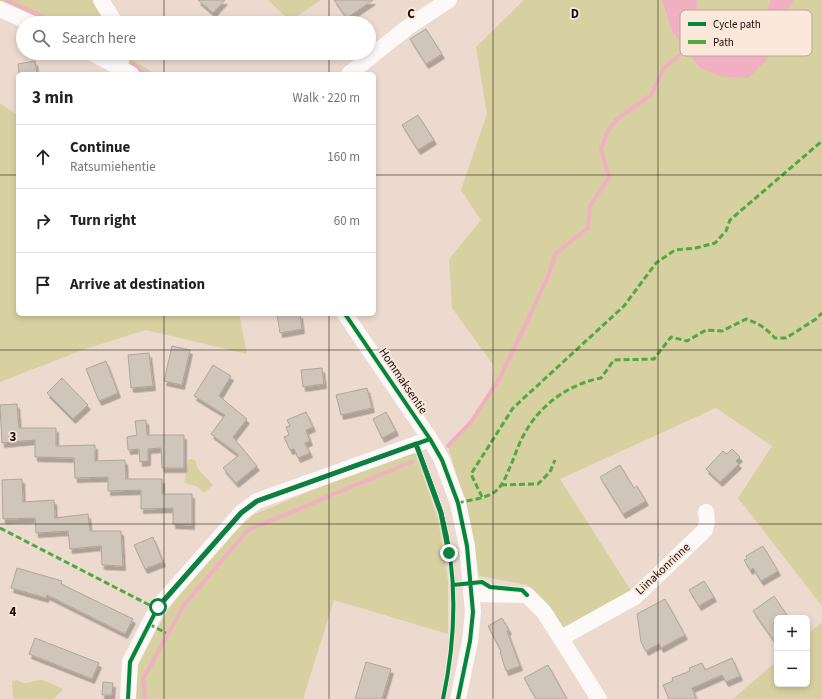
<!DOCTYPE html>
<html lang="en">
<head>
<meta charset="utf-8">
<style>
	:root { --surface:#fff; --page:#f6f6f6; --text:#222; --muted:#767676; --line:#e0e0e0 }
	body { margin:0; font-family:"Source Sans 3",sans-serif; background:var(--page); color:var(--text) }
	.controls { position:absolute; right:12px; bottom:12px; display:grid; overflow:hidden; border-radius:6px; box-shadow:0 2px 6px #0003 }
	.controls button { width:36px; height:36px; display:grid; place-items:center; padding:0; border:0; border-bottom:1px solid var(--line); background:var(--surface); color:var(--text); font:20px sans-serif }
	.stop { position:absolute; width:12px; height:12px; margin:-9px; border:3px solid #0b8043; border-radius:50%; background:#fff }
	.stop.end { background:#0b8043; border-color:#fff; box-shadow:0 1px 4px #0008 }
	.list { margin:0; padding:0; list-style:none }
	h2 { display:flex; justify-content:space-between; align-items:center; height:52px; margin:0; padding:0 16px; font-size:17px }
	h2 small { font-size:13px; font-weight:400; color:var(--muted) }
	.list li { display:grid; grid-template-columns:26px 1fr auto; gap:12px; align-items:center; box-sizing:border-box; height:64px; padding:0 16px; border-top:1px solid var(--line) }
	.list b { display:block; font-size:15px; white-space:nowrap }
	.list p { margin:0; font-size:13px; white-space:nowrap; color:var(--muted) }
	.list em { font-size:13px; font-style:normal; color:var(--muted) }
	.icon { flex:none; width:22px; height:22px; fill:none; stroke:currentColor; stroke-width:2; stroke-linecap:round; stroke-linejoin:round }
	.map { position:relative; flex:none; width:822px; height:699px; overflow:hidden }
	.search { position:absolute; background:var(--surface); box-shadow:0 2px 6px #0003; left:16px; top:16px; width:360px; height:44px; display:flex; align-items:center; gap:10px; box-sizing:border-box; padding:0 14px; border-radius:22px; color:var(--muted); font-size:15px }
	.panel { position:absolute; background:var(--surface); box-shadow:0 2px 6px #0003; left:16px; top:72px; width:360px; height:244px; border-radius:6px }
	.map>svg:first-child { display:block }
	.green { fill:#d7d0a1 }
	.water { fill:#f0b0c2 }
	.lines { fill:none; stroke-linecap:round; stroke-linejoin:round }
	.stream { stroke:#f0b0c2; stroke-width:4 }
	.building { fill:#d0c5bb; stroke:#b0a59b; filter:url(#shadow) }
	.street { stroke:#fcf9f8; stroke-width:16 }
	.quiet { stroke:#52a841; stroke-width:3; stroke-dasharray:6 3; stroke-linecap:butt }
	.cycleway-casing { stroke:#fce7db; stroke-width:6 }
	.cycleway { stroke:#00873e; stroke-width:4 }
	.route { stroke:#0b8043; stroke-width:5 }
	.grid { fill:none; stroke:#190e08; stroke-width:1; stroke-opacity:0.55 }
	.labels { text-anchor:middle; dominant-baseline:central; stroke-width:3.5; stroke-linejoin:round; paint-order:stroke }
	.street-label { font-size:12px; fill:#190e08; stroke:#fce7db }
	.key { fill:#fce7db; stroke:#b8a69c; stroke-width:1 }
	.key-label { font-size:11px; fill:#190e08 }
	.grid-label { font-size:13px; text-anchor:middle; font-weight:bold; fill:#190e08; stroke:#fce7db; stroke-width:3.5; stroke-linejoin:round; paint-order:stroke }
</style>
</head>
<body>
<div class="map">
<svg width="822" height="699" viewBox="0 0 822 699">
	<defs>
		<filter id="shadow"><feDropShadow dx="2.5" dy="4.5" stdDeviation="0" flood-color="#0004"/></filter>
	</defs>
	<rect width="100%" height="100%" fill="#ecdacf"/>
	<path class="green" d="M0 0H101L115 23H31L0 9Z
		M268 0H321L290 21Z
		M524 0H662L672 32 699 67 768 59 780 23 794 0H822V606L738 498 772 446 716 408 560 479 635 597 561 638 528 585 479 576 469 517 448 446 471 422 491 391 494 366 452 308 449 259 481 220 461 190 487 114 476 47Z
		M697 0H771L765 14 754 28 736 49 724 55 708 43 696 23Z
		M90 53H123V55L156 74H131Z
		M0 103 18 116V314H239L247 354 146 330 85 349 0 382Z
		M414 450 438 519 448 580V634L334 600 303 699H135L138 665 167 611 208 557 253 515 327 484Z
		M189 459 195 460 198 469 213 485 204 493 196 486 184 483Z
		M822 622V699H733L777 661V684H807V635Z
		M18 680C26 687 32 680 41 680 46 681 57 686 63 689L54 699H15L13 698 12 681Z"/>
	<path class="water" d="M662 0H697L696 23 708 43 724 55 736 49 754 28 765 14 771 0H794L780 23 768 59 748 78 720 76 699 67 672 32Z"/>
	<g class="lines">
		<path class="stream" d="M6 0 56 23
			M133 64 144 74
			M448 446 471 422 501 376 547 279 556 253 588 228 590 206 609 177 601 149 608 130 618 118 651 95 664 68 685 51
			M145 699 143 679 184 605 248 530 411 462"/>
	</g>
	<path class="building" d="M198 0H225L213 13Z
		M334 0H373L347 18Z
		M426 29 442 54 426 64 410 39Z
		M35 61 37 74H19L18 64Z
		M418 115 434 140 418 150 402 125Z
		M277 314H300L302 329 280 333Z
		M172 346 190 350 182 385 164 381Z
		M149 353 153 386 131 388 128 355Z
		M106 361 118 393 99 401 86 369Z
		M213 365 231 376 219 396 247 419 233 437 257 466 236 483 223 468 239 455 211 434 225 415 194 396Z
		M322 368 324 384 303 387 301 370Z
		M62 378 88 405 73 419 47 393Z
		M367 388 372 408 341 415 336 395Z
		M17 404 19 428H56V446L95 445V461L125 460 126 479H162V494H192V525L173 524V508L141 509V490L108 491V477L75 478 74 458 35 457V440L2 443 0 405Z
		M306 412 313 427 306 430 310 441 305 443 310 453 298 458 294 449 290 450 284 437 289 435 286 427 290 426 287 420Z
		M386 412 396 431 382 438 373 419Z
		M146 420 147 435H184V468H162L161 448 148 449V461L140 462 139 449 128 450 127 437 137 435 135 421Z
		M732 449 740 457 736 461 739 464 720 482 706 469 723 451 727 454Z
		M620 465 634 488 637 486 646 501 623 514 600 477Z
		M22 479 23 502 54 500 55 518 88 514 90 531H121L123 566 102 565 101 546 70 549 68 531 36 533 35 518 3 519 2 480Z
		M153 537 163 562 145 569 134 545Z
		M763 546 778 571 761 581 753 568 750 570 744 560 747 559 746 556Z
		M17 568 62 581 61 584 133 619 125 634 47 595 46 598 11 588Z
		M704 581 714 597 699 606 689 590Z
		M774 596 789 618H777V645L753 611Z
		M665 599 685 635 661 648 659 644 646 651 641 642 637 614Z
		M502 618 509 630 507 631 520 666 506 671 500 652 501 651 488 626Z
		M35 638 99 663 92 679 29 654Z
		M732 658 740 676 726 682 722 675 692 688 696 699H669L663 685 673 681 672 678 690 671 689 668 702 663 705 670Z
		M366 662 391 669 382 699H355Z
		M548 665 567 699H536L524 678Z
		M103 682 113 683 112 695H102Z"/>
	<g class="lines">
		<path class="street" d="M101 0 115 23
			M0 9 31 23
			M92 53 131 74
			M119 68 123 53
			M349 74 408 27 449 0
			M345 314 430 439 442 460 458 503 467 546 473 612 470 641 458 699
			M472 594 527 595 544 612 599 699
			M561 638 635 597 705 530 707 521 706 512
			M128 699 130 662 158 607 241 513 257 501 430 439"/>
		<path class="quiet" d="M501 485 538 484 550 472 555 460
			M482 497 471 474 513 408 624 306 656 263 675 250 696 248 715 243 726 231 730 220 822 141
			M458 503C469 500 483 499 493 493 502 488 506 476 510 467 515 456 519 442 526 431 542 403 570 384 601 378L614 360 654 359 671 337 687 341 706 330 722 331 746 319C758 323 766 328 775 338H786L816 319 822 313
			M0 528 157 609
			M149 624 166 633"/>
		<defs>
			<path id="cycleway" d="M345 314 430 439 442 460 458 503 467 546 473 612 470 641 458 699
				M416 444C424 466 434 489 441 512 458 573 456 638 443 699
				M453 585 482 582 490 587 522 590 527 595
				M128 699 130 662 158 607 241 513 257 501 430 439"/>
		</defs>
		<use href="#cycleway" class="cycleway-casing"/>
		<use href="#cycleway" class="cycleway"/>
	</g>
	<g class="lines">
		<path class="route" d="M158 607 241 513 257 501 416 444 441 513 449 553"/>
	</g>
	<path class="grid" d="M164 0V23M329 0V23M493 0V699M658 0V699M164 53V74M329 53V74M0 175H18M374 175H822M164 314V699M329 314V699M0 350H822M0 524H822"/>
	<g class="labels">
		<g class="street-label">
			<text transform="translate(403 381) rotate(56)">Hommaksentie</text>
			<text transform="translate(663 569) rotate(-43)">Liinakonrinne</text>
		</g>
	</g>
	<rect x="680" y="10" width="132" height="46" rx="6" class="key"/>
	<rect x="688" y="22" width="18" height="4" fill="#00873e"/>
	<rect x="688" y="40" width="18" height="4" fill="#52a841"/>
	<g class="key-label">
		<text x="713" y="28">Cycle path</text>
		<text x="713" y="46">Path</text>
	</g>
	<g class="grid-label">
		<text x="411" y="18">C</text>
		<text x="575" y="18">D</text>
		<text x="13" y="441">3</text>
		<text x="13" y="616">4</text>
	</g>
</svg>
<div class="controls">
<button>+</button>
<button>−</button>
</div>
<div class="stop" style="left:158px;top:607px"></div>
<div class="stop end" style="left:449px;top:553px"></div>
<div class="search"><svg class="icon" aria-label="search" viewBox="0 0 24 24"><circle cx="10" cy="10" r="6"/><path d="M15 15l6 6"/></svg>Search here</div>
<section class="panel">
<h2>3 min<small>Walk · 220 m</small></h2>
<ul class="list">
<li><svg class="icon" aria-label="ahead" viewBox="0 0 24 24"><path d="M12 20V5M6 11l6-6 6 6"/></svg><div><b>Continue</b><p>Ratsumiehentie</p></div><em>160 m</em></li>
<li><svg class="icon" aria-label="right" viewBox="0 0 24 24"><path d="M7 20v-9h11M14 6l5 5-5 5"/></svg><div><b>Turn right</b></div><em>60 m</em></li>
<li><svg class="icon" aria-label="arrive" viewBox="0 0 24 24"><path d="M6 21V4h12l-3 4 3 4H6"/></svg><div><b>Arrive at destination</b></div></li>
</ul>
</section>
</div>
</body>
</html>
